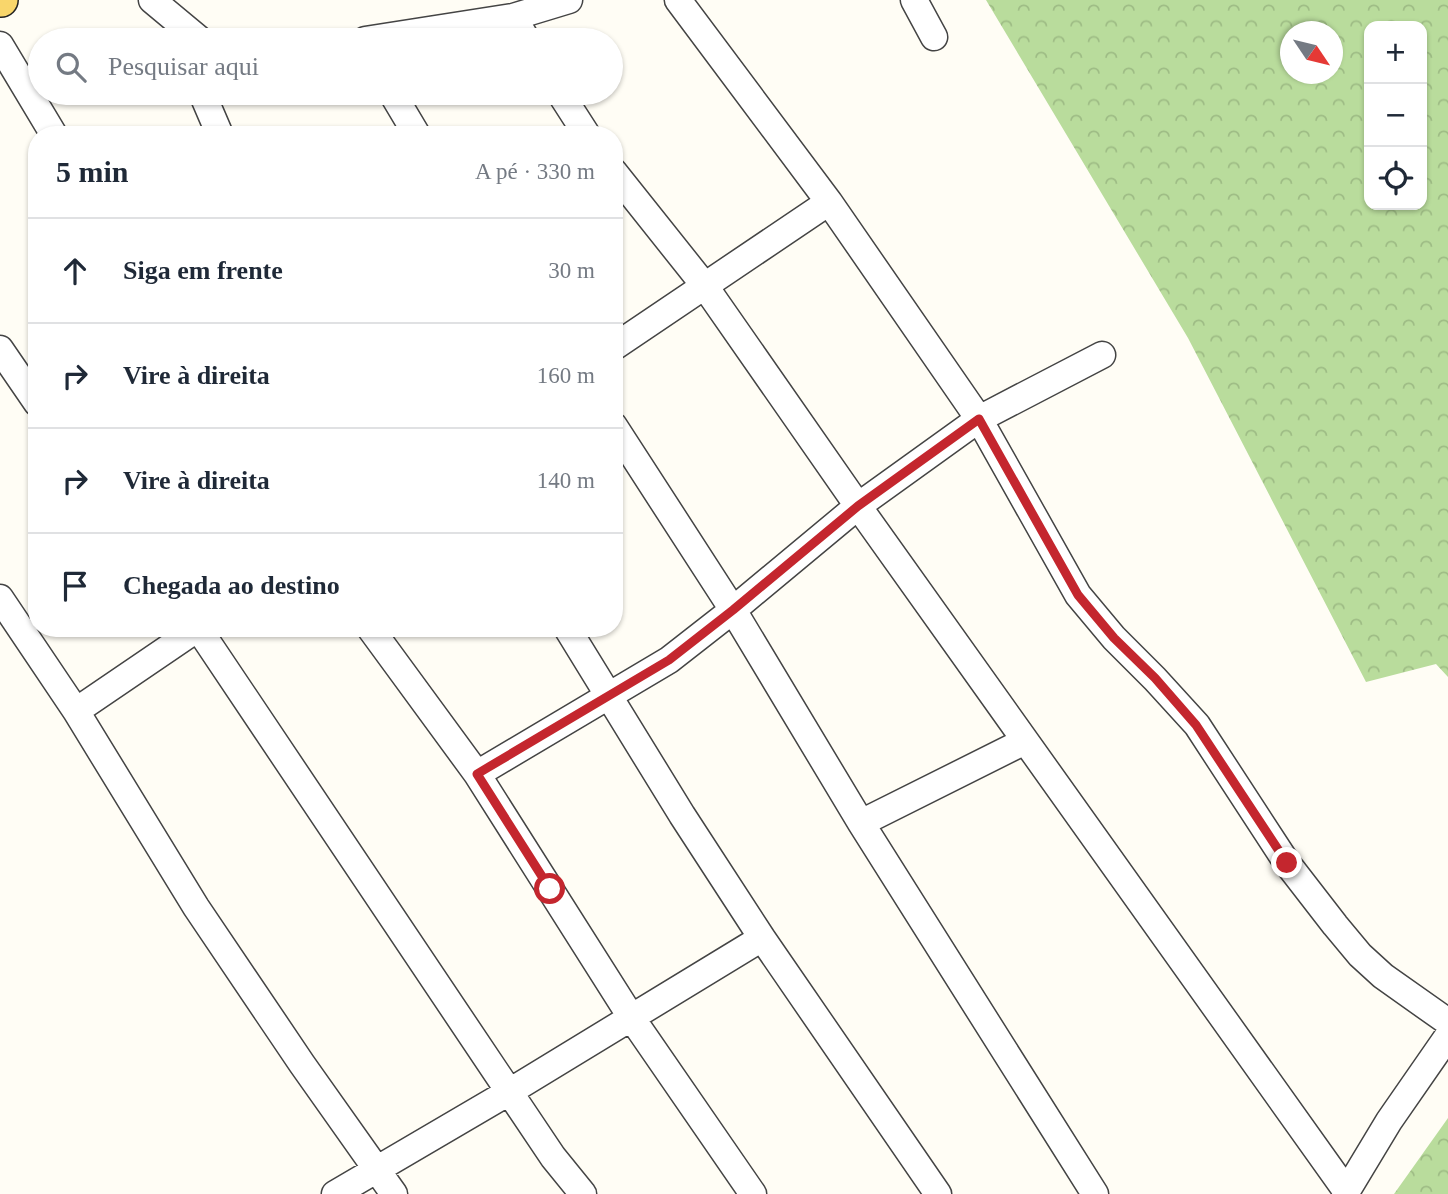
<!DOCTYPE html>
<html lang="pt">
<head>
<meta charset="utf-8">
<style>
	:root { --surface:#fff; --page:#f2f2f3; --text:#1f2937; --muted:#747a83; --line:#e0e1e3 }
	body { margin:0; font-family:"Times New Roman",serif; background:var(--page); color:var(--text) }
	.controls { position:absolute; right:21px; top:21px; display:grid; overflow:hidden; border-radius:14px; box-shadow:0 2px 5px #0004 }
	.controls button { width:63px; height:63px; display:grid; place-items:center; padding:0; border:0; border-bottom:2px solid var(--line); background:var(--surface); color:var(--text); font:35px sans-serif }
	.compass { position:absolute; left:1280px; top:21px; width:63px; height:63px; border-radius:50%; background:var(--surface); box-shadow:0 2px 5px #0004; rotate:125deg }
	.stop { position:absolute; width:21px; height:21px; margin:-16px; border:5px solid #c4262e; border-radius:50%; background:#fff }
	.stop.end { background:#c4262e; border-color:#fff; box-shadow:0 2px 7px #0008 }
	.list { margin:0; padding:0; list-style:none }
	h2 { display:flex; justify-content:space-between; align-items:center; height:91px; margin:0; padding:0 28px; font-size:30px }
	h2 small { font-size:23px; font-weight:400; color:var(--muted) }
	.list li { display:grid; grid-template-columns:46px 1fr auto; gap:21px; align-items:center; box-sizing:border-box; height:105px; padding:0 28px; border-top:2px solid var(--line) }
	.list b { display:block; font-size:26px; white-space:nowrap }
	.list em { font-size:23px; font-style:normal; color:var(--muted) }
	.icon { flex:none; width:38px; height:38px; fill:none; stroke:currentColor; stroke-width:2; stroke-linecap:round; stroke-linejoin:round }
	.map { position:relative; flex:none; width:1448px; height:1194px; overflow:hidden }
	.search { position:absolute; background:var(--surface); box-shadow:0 2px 5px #0004; left:28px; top:28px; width:595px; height:77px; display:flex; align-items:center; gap:18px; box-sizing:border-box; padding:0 24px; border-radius:38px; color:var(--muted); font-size:26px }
	.panel { position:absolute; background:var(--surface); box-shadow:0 2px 5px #0004; left:28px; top:126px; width:595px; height:511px; border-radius:28px }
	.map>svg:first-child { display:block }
	.forest { fill:url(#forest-crowns); fill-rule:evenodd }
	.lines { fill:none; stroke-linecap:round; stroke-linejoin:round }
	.minor-casing { stroke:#444; stroke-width:29 }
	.major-casing { stroke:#222; stroke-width:36 }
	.minor { stroke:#fff; stroke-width:26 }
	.major { stroke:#f9d66b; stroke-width:33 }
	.route { stroke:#c4262e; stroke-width:9 }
</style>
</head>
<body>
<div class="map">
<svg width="1448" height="1194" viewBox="0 0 1448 1194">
	<defs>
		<pattern id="forest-crowns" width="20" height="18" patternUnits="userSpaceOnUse" patternTransform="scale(1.75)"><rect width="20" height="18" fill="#b9dc9c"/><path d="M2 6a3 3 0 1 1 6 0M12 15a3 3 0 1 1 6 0" fill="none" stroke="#9ebc85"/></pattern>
	</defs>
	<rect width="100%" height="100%" fill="#fffdf5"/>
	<path class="forest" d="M986 0H1448V677L1436 664 1366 682 1188 338ZM1369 26H1422V205H1369ZM1290 32H1332V74H1290Z
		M1448 1118V1194H1394Z"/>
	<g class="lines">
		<defs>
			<path id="minor" d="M152 0 200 40
				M678 0 829 202 979 419 1078 595 1114 638 1155 679 1197 725 1287 863 1335 925 1360 955 1383 976 1448 1022
				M914 0 934 37
				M513 17 527 40
				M365 40 513 17 569 0
				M0 45 54 135
				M202 93 220 135
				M392 93 417 135
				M560 93 587 135
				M614 172 704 285 858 506 1347 1192
				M614 347 829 202
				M0 349 37 403
				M614 426 733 610 861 823 1095 1194
				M0 598 76 711 196 907 302 1064 394 1194
				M198 628 553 1157 583 1194
				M370 628 477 774 631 1017 753 1194
				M567 628 682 815 762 938 938 1194
				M76 711 198 628
				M477 774 669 660 733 610 858 506 979 419 1102 355
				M861 823 1025 741
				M335 1194 509 1092 762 938
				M1345 1194 1389 1121 1448 1036"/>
			<path id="major" d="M0 0H1"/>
		</defs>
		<use href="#minor" class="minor-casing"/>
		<use href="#major" class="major-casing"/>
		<use href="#minor" class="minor"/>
		<use href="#major" class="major"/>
	</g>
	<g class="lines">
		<path class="route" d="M550 889 477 774 669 660 733 610 858 506 979 419 1078 595 1114 638 1155 678 1196 725 1287 863"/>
	</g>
</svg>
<div class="controls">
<button>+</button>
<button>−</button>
<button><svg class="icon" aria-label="locate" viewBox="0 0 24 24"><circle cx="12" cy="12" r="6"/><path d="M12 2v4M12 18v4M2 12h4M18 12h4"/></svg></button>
</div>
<svg class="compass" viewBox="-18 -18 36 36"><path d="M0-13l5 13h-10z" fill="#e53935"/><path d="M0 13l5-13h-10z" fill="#747a83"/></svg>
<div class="stop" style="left:550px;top:889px"></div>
<div class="stop end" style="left:1287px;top:863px"></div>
<div class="search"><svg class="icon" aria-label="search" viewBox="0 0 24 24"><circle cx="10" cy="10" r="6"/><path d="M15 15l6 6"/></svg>Pesquisar aqui</div>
<section class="panel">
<h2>5 min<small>A pé · 330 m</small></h2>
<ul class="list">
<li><svg class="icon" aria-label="ahead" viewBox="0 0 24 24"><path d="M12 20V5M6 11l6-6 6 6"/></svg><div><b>Siga em frente</b></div><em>30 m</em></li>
<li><svg class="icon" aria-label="right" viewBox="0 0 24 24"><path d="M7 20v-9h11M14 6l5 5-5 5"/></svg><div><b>Vire à direita</b></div><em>160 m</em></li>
<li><svg class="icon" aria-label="right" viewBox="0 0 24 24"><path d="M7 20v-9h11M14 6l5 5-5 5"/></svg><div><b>Vire à direita</b></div><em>140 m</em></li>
<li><svg class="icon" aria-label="arrive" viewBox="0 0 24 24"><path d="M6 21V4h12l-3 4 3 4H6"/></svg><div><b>Chegada ao destino</b></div></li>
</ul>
</section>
</div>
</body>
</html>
